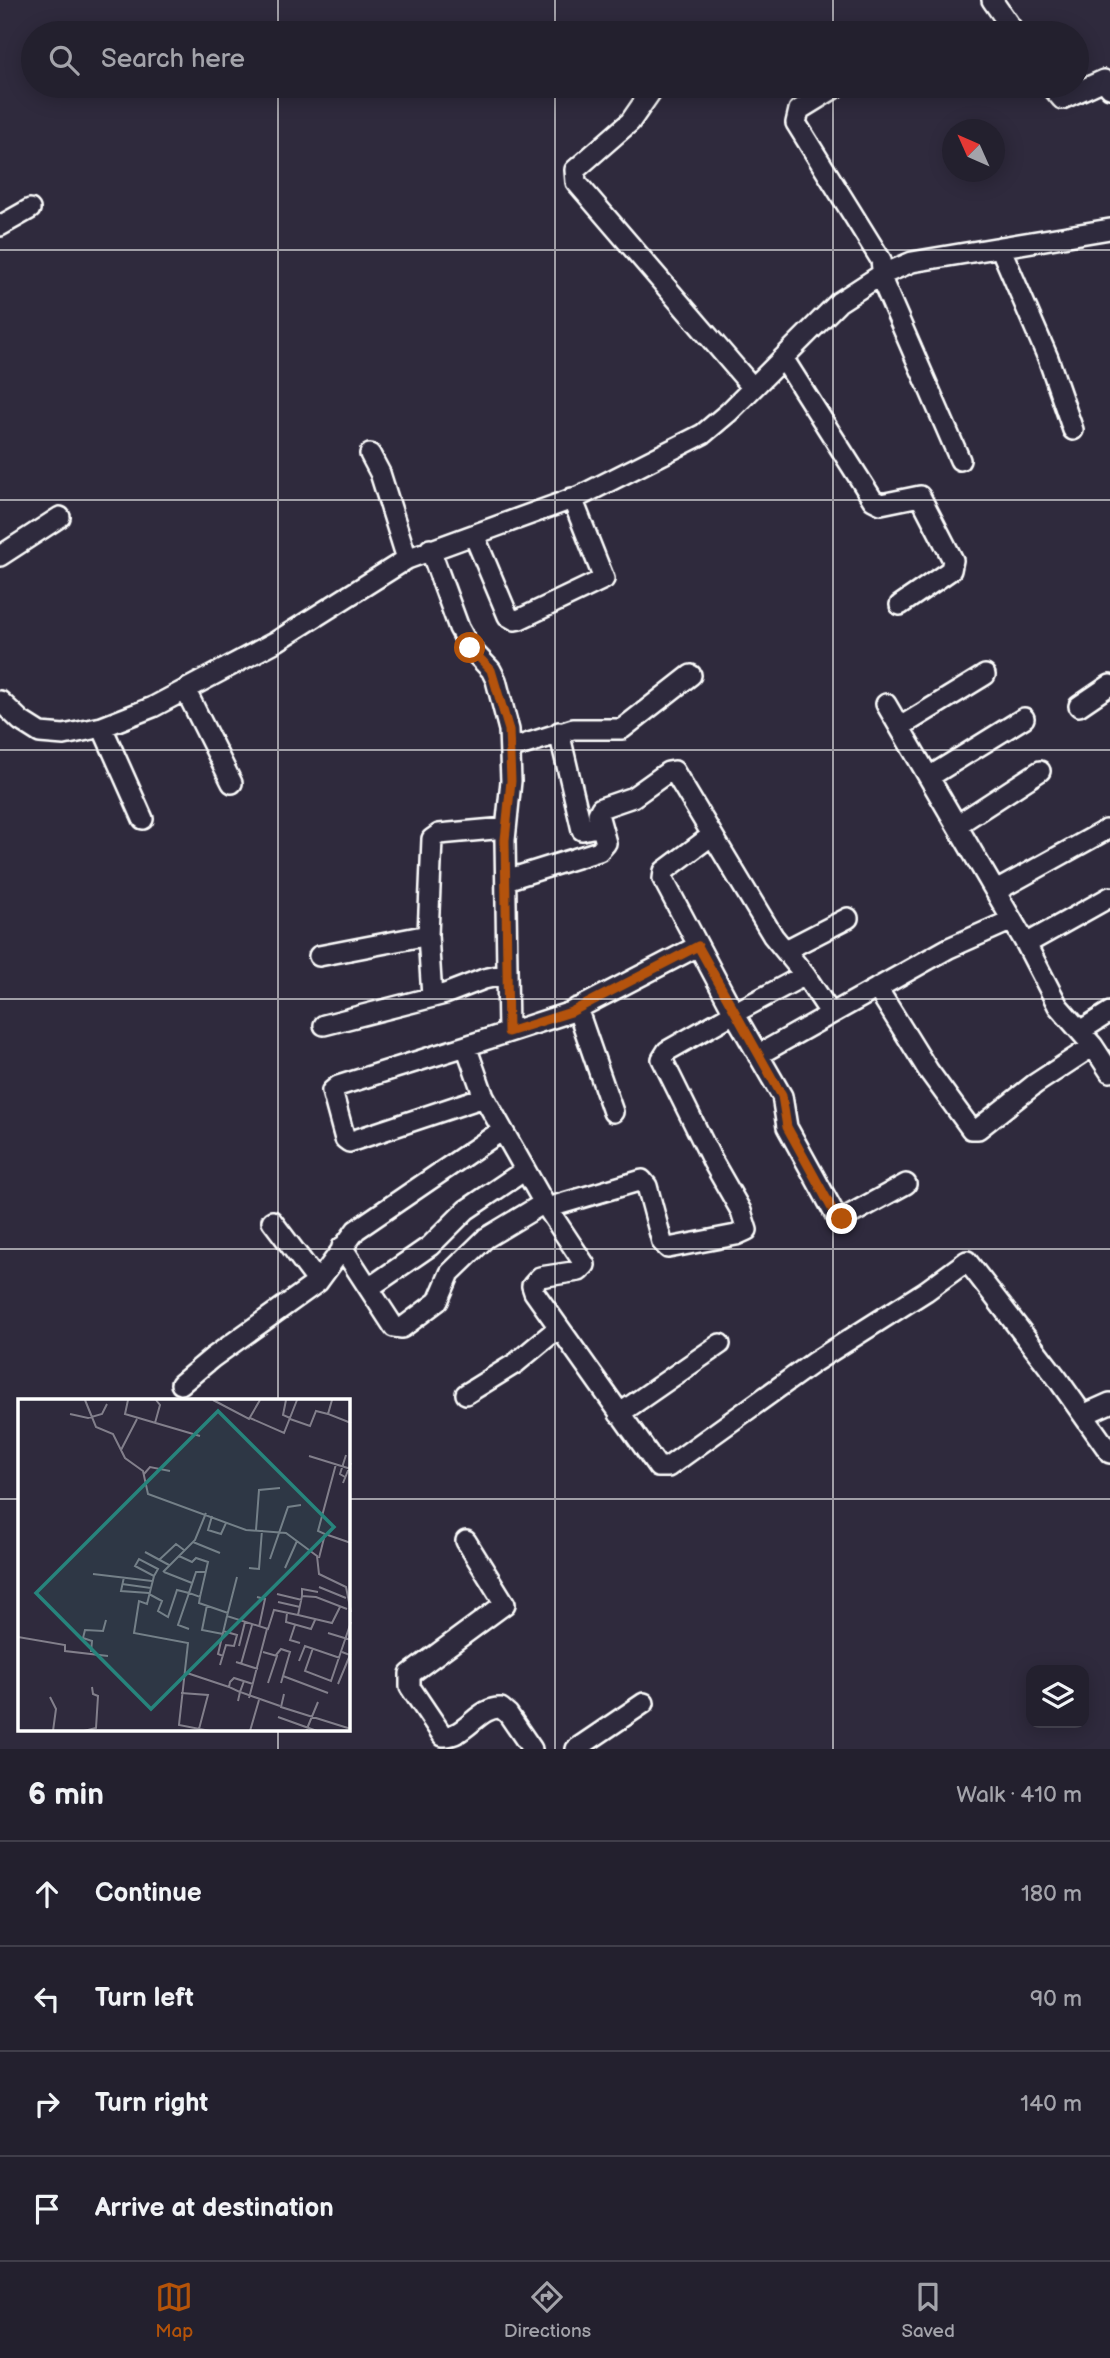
<!DOCTYPE html>
<html lang="en">
<head>
<meta charset="utf-8">
<style>
	:root { --surface:#23202e; --page:#2b2836; --text:#f1f3f6; --muted:#a3a3aa; --line:#403e4a; --accent:#b45309 }
	body { margin:0; font-family:"Balsamiq Sans",sans-serif; background:var(--page); color:var(--text) }
	.controls { position:absolute; right:21px; bottom:21px; display:grid; overflow:hidden; border-radius:14px; box-shadow:0 4px 18px #0003 }
	.controls button { width:63px; height:63px; display:grid; place-items:center; padding:0; border:0; border-bottom:2px solid var(--line); background:var(--surface); color:var(--text); font:35px sans-serif }
	.compass { position:absolute; left:942px; top:119px; width:63px; height:63px; border-radius:50%; background:var(--surface); box-shadow:0 4px 18px #0003; rotate:315deg }
	.stop { position:absolute; width:21px; height:21px; margin:-16px; border:5px solid #b45309; border-radius:50%; background:#fff }
	.stop.end { background:#b45309; border-color:#fff; box-shadow:0 2px 7px #0008 }
	.list { margin:0; padding:0; list-style:none }
	h2 { display:flex; justify-content:space-between; align-items:center; height:91px; margin:0; padding:0 28px; font-size:30px }
	h2 small { font-size:23px; font-weight:400; color:var(--muted) }
	.list li { display:grid; grid-template-columns:46px 1fr auto; gap:21px; align-items:center; box-sizing:border-box; height:105px; padding:0 28px; border-top:2px solid var(--line) }
	.list b { display:block; font-size:26px; white-space:nowrap }
	.list em { font-size:23px; font-style:normal; color:var(--muted) }
	.icon { flex:none; width:38px; height:38px; fill:none; stroke:currentColor; stroke-width:2; stroke-linecap:round; stroke-linejoin:round }
	.map { position:relative; flex:none; width:1110px; height:1749px; overflow:hidden }
	.search { position:absolute; background:var(--surface); box-shadow:0 4px 18px #0003; left:21px; right:21px; top:21px; height:77px; display:flex; align-items:center; gap:18px; box-sizing:border-box; padding:0 24px; border-radius:38px; color:var(--muted); font-size:26px }
	.sheet { height:511px; background:var(--surface) }
	nav { display:flex; justify-content:space-around; align-items:center; box-sizing:border-box; height:98px; border-top:2px solid var(--line); background:var(--surface); font-size:19px; color:var(--muted) }
	nav a { display:grid; justify-items:center; gap:4px }
	nav .on { color:var(--accent) }
	.map>svg:first-child { display:block }
	.lines { fill:none; stroke-linecap:round; stroke-linejoin:round }
	.minor-casing { stroke:#fff; stroke-width:24 }
	.minor { stroke:#2f2a3d; stroke-width:19 }
	.route { stroke:#b45309; stroke-width:9 }
	.grid { fill:none; stroke:#fff; stroke-width:2; stroke-opacity:0.55 }
	.inset-road { fill:none; stroke:#827f8b; stroke-width:2 }
	.view { fill:#27847c; fill-opacity:0.15; stroke:#27847c; stroke-width:3.5 }
	.inset-edge { fill:none; stroke:#fff; stroke-width:3.5 }
</style>
</head>
<body>
<div class="map">
<svg width="1110" height="1749" viewBox="0 0 1110 1749">
	<rect width="100%" height="100%" fill="#2f2a3d"/>
	<filter id="ink" filterUnits="userSpaceOnUse"><feTurbulence type="fractalNoise" baseFrequency=".0143" numOctaves="2"/><feDisplacementMap in="SourceGraphic" scale="14" xChannelSelector="R" yChannelSelector="G"/><feConvolveMatrix kernelMatrix="1 2 1 2 8 2 1 2 1" color-interpolation-filters="sRGB"/></filter>
	<g filter="url(#ink)">
		<g class="lines">
			<defs>
				<path id="minor" d="M992 0 1015 33
					M655 86 630 122 575 170 576 182 753 388
					M838 86 799 110 796 123 881 260 884 285 960 460
					M1051 86 1062 99 1104 80 1110 88
					M0 226 30 209
					M1000 247 1048 358 1073 430
					M783 358 873 500 881 504 920 496 953 560 951 570 900 605
					M370 454 380 473 407 559
					M474 535 508 616 515 620 520 619 604 579 572 498
					M430 549 459 628 470 648 491 670 496 680 509 730 511 781 505 840 508 1032
					M0 556 60 517
					M186 691 232 783
					M0 701 21 721 40 733 64 735 102 727 153 707 277 641 407 559 580 496 703 434 729 412 839 302 879 276 912 262 1110 229
					M886 704 1026 944
					M1079 706 1110 685
					M102 727 143 819
					M900 727 985 675
					M559 732 582 830 601 826
					M510 749 573 729H622L691 675
					M929 777 1024 718
					M957 825 1040 771
					M506 880 599 851 606 843 598 814 601 808 633 797 668 772 674 771 773 936 805 975 734 1013 663 879 664 871 711 836
					M996 891 1106 830
					M1110 897 1026 944 1058 1006 1093 1046 1110 1072
					M786 950 848 918
					M319 956 428 935
					M805 975 831 1014 949 948 1012 920
					M877 988 928 1070 971 1129H978L1035 1084 1093 1046
					M432 997 428 935 432 839 439 834 505 828
					M577 1008 613 1112
					M324 1025 445 994 484 979 507 974
					M1080 1031 1110 1012
					M466 1046 571 1012 698 946
					M758 1055 831 1014
					M484 1097 466 1046 338 1086 332 1091 345 1139 349 1142 484 1097 544 1203 585 1265 579 1271 540 1277 532 1286 534 1292 658 1467H668L814 1362 926 1291 967 1261 1057 1378 1110 1453
					M547 1208 642 1180 647 1186 662 1242 668 1248 736 1235 747 1230 741 1211 713 1162 662 1059 667 1051 734 1013 782 1096 787 1127 836 1216 842 1219 906 1184
					M272 1221 318 1282
					M342 1247 394 1327 402 1328 438 1301 450 1273 486 1238 544 1203
					M369 1288 430 1246 466 1210 525 1170
					M181 1384 212 1358 318 1282 356 1230 501 1131
					M466 1394 516 1363 557 1329
					M619 1414 720 1344
					M1083 1415 1110 1403
					M466 1541 505 1604 410 1674V1687L443 1736C465 1738 479 1706 501 1708L508 1714 532 1749
					M576 1749 644 1703"/>
			</defs>
			<use href="#minor" class="minor-casing"/>
			<use href="#minor" class="minor"/>
		</g>
	</g>
	<g class="lines" filter="url(#ink)">
		<path class="route" d="M470 648 491 670 509 730 511 781 505 840 508 1032 571 1012 698 946 782 1096 787 1127 836 1216 842 1219"/>
	</g>
	<path class="grid" d="M278 0V33M555 0V33M833 0V33M278 86V1401M555 86V1749M833 86V1749M0 250H1110M0 500H1110M0 750H1110M0 999H1110M0 1249H1110M0 1499H19M348 1499H1110M278 1730V1749"/>
	<g transform="translate(18 1399)">
		<rect width="332" height="332" fill="#2f2a3d"/>
		<path class="inset-road" d="M67 1 78 28 95 35 107 59 125 72 130 95 228 131 268 134 299 157 301 175 328 188 333 213M110 1 107 15 182 37M195 1 231 20 242 1M268 1 265 16 272 19M314 1 310 15 333 24M52 15 70 19 84 15 89 5M232 19 266 34 279 1M272 20 292 27 298 12 310 15M137 24 142 6 138 1M103 51 119 20M291 57 333 70M126 75 132 68 152 72M327 78 322 75 328 56M325 84 333 64M194 117 190 131 203 135 208 124M238 131 241 91 262 89M307 135 333 144M175 143 202 154M127 153 151 166M161 157 174 163 178 159 190 163 182 198 171 194 178 173H187M301 159 307 135 300 132 318 65M252 160 270 108 283 106M141 161 158 145 166 151M231 169 241 170 244 131M267 169 279 142M145 173 177 141 188 114M146 173 174 184M75 175 134 182M136 177 140 170 121 160 117 167 136 177 129 205 121 202 116 234 170 244 161 326 192 332M106 178 103 192 131 194M104 185 133 189M301 188 328 199M131 195 144 202 140 212 150 218 159 191 171 194 160 226 171 230M259 195 284 201M284 197V190L300 193M182 198 181 204 210 214M239 198 247 200 241 228M260 203 282 208M189 206 184 231 205 235M322 208 314 224 280 216 284 197 298 198 329 210M269 214 268 223 293 230 297 221M209 217 219 178M277 226 272 241 282 244M310 234 333 241M0 238 47 246V252L90 257M221 247 227 223M295 249 287 272 313 282 333 223M73 253 74 242 65 239 67 231 85 232 88 221M245 253 259 257 250 284M258 256 263 250 272 253 263 284M205 257 200 255 209 217 250 230 256 211 280 216M281 262 287 247 322 259M218 263 240 270M223 265 234 226M202 266 208 246 216 247 219 236 205 232M166 273 211 288M265 277 310 294M226 282 222 293 262 307M320 285 332 256 324 253M163 294 190 296 181 330M266 295 263 308 333 330M32 298 38 310 35 332M231 299 249 230M220 302 222 293 211 288 212 283 216 279 235 285M260 318 299 332M66 332 78 329 80 297 75 295 74 288M232 332 241 301M288 332 300 303"/>
		<path class="view" d="M200 12 316 128 133 310 18 194Z"/>
		<rect width="332" height="332" class="inset-edge"/>
	</g>
</svg>
<div class="controls">
<button><svg class="icon" aria-label="layers" viewBox="0 0 24 24"><path d="M12 4l9 5-9 5-9-5zM3 14l9 5 9-5"/></svg></button>
</div>
<svg class="compass" viewBox="-18 -18 36 36"><path d="M0-13l5 13h-10z" fill="#e53935"/><path d="M0 13l5-13h-10z" fill="#a3a3aa"/></svg>
<div class="stop" style="left:470px;top:648px"></div>
<div class="stop end" style="left:842px;top:1219px"></div>
<div class="search"><svg class="icon" aria-label="search" viewBox="0 0 24 24"><circle cx="10" cy="10" r="6"/><path d="M15 15l6 6"/></svg>Search here</div>
</div>
<section class="sheet">
<h2>6 min<small>Walk · 410 m</small></h2>
<ul class="list">
<li><svg class="icon" aria-label="ahead" viewBox="0 0 24 24"><path d="M12 20V5M6 11l6-6 6 6"/></svg><div><b>Continue</b></div><em>180 m</em></li>
<li><svg class="icon" aria-label="left" viewBox="0 0 24 24"><path d="M17 20v-9H6M10 6l-5 5 5 5"/></svg><div><b>Turn left</b></div><em>90 m</em></li>
<li><svg class="icon" aria-label="right" viewBox="0 0 24 24"><path d="M7 20v-9h11M14 6l5 5-5 5"/></svg><div><b>Turn right</b></div><em>140 m</em></li>
<li><svg class="icon" aria-label="arrive" viewBox="0 0 24 24"><path d="M6 21V4h12l-3 4 3 4H6"/></svg><div><b>Arrive at destination</b></div></li>
</ul>
</section>
<nav>
<a class="on"><svg class="icon" aria-label="map" viewBox="0 0 24 24"><path d="M3 6l6-2 6 2 6-2v14l-6 2-6-2-6 2zM9 4v14M15 6v14"/></svg>Map</a>
<a><svg class="icon" aria-label="directions" viewBox="0 0 24 24"><path d="M12 3l9 9-9 9-9-9zM9 14v-3h6M13 9l2 2-2 2"/></svg>Directions</a>
<a><svg class="icon" aria-label="saved" viewBox="0 0 24 24"><path d="M7 4h10v16l-5-4-5 4z"/></svg>Saved</a>
</nav>
</body>
</html>
